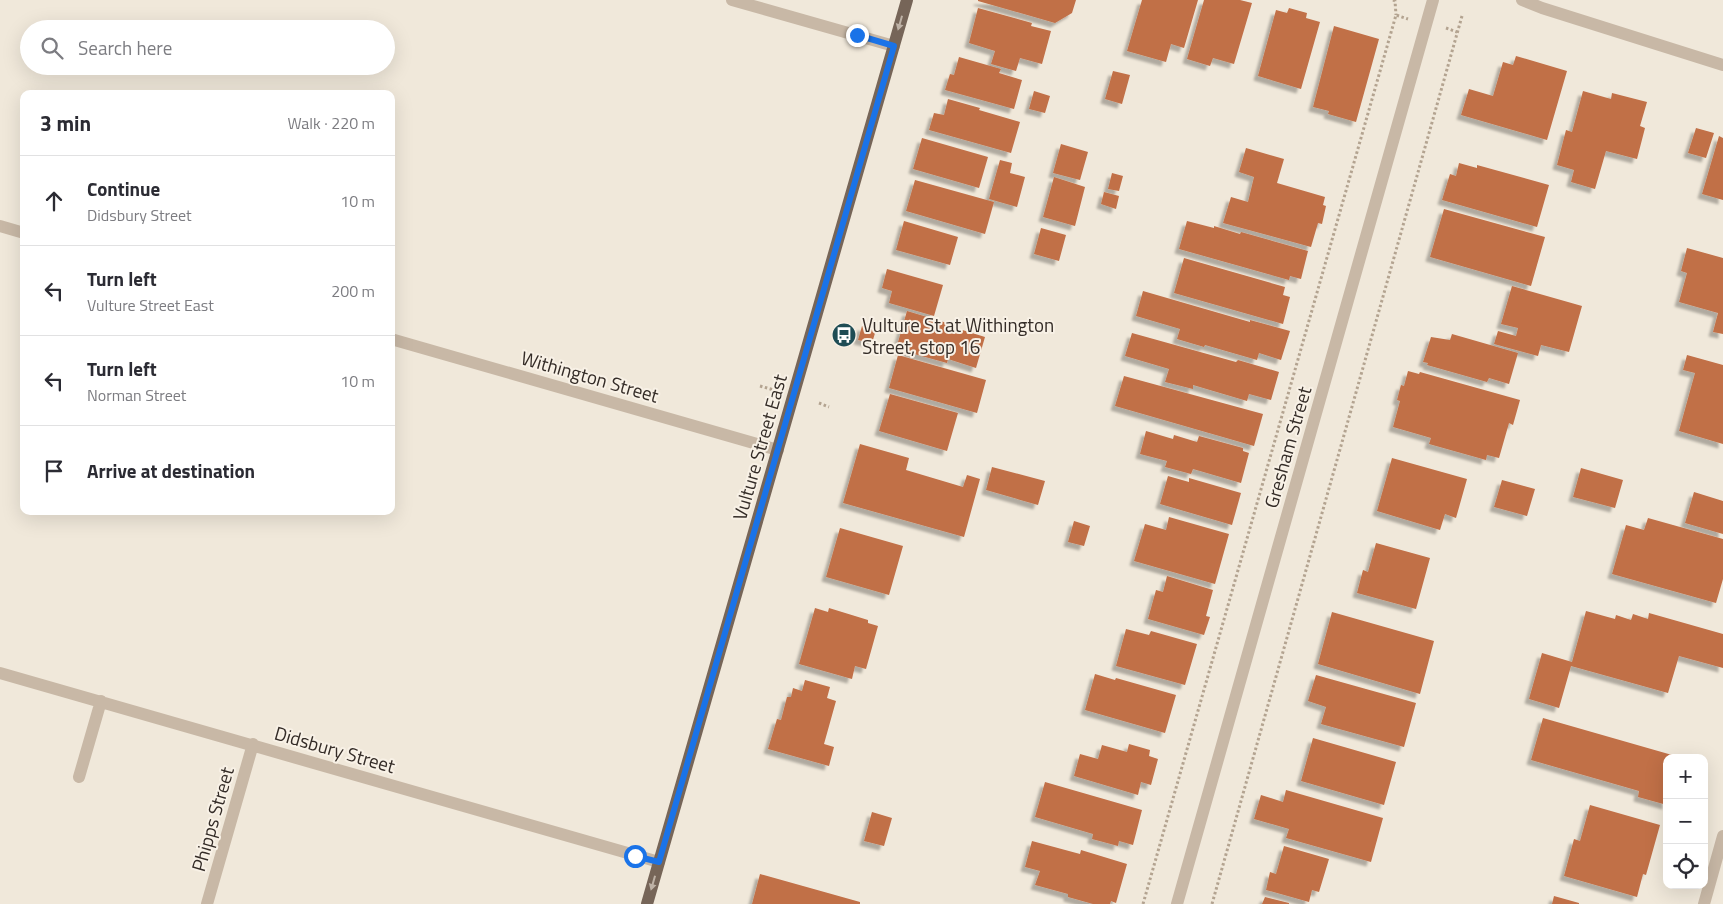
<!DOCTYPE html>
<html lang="en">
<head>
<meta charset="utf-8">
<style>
	:root { --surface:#fff; --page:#f2f2f3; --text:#2b2b33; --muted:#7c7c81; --line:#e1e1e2 }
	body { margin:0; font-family:"Titillium Web",sans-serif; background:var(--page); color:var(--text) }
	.controls { position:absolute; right:15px; bottom:15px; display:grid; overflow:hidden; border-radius:10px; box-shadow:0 5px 20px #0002 }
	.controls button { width:45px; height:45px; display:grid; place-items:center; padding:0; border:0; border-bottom:1px solid var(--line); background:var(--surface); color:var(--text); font:25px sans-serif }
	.stop { position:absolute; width:15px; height:15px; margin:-11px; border:4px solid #1a73e8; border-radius:50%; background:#fff }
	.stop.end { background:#1a73e8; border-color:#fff; box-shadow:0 1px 5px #0008 }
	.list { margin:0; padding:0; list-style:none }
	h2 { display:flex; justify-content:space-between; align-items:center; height:65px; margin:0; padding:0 20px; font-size:21px }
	h2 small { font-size:16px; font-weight:400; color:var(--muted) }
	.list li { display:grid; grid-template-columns:32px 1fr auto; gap:15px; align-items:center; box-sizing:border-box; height:90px; padding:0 20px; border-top:1px solid var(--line) }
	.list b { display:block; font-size:19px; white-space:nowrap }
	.list p { margin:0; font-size:16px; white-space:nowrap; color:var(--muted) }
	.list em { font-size:16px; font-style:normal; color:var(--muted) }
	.icon { flex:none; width:28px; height:28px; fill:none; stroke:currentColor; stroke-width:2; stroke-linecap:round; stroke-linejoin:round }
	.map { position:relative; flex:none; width:1723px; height:904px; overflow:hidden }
	.search { position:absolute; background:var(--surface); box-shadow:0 5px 20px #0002; left:20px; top:20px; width:375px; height:55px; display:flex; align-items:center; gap:12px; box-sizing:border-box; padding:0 18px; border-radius:28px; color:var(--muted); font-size:19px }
	.panel { position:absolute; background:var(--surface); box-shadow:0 5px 20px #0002; left:20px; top:90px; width:375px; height:425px; border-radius:10px }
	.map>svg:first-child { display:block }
	.building { fill:#c16f47; filter:url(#shadow) }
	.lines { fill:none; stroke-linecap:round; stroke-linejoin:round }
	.path { stroke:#b3a390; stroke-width:3; stroke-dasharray:2.5 2.5; stroke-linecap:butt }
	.minor { stroke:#c8b8a6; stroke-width:12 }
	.major { stroke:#766558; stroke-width:12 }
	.oneway { fill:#beb2a6 }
	.route { stroke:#1a73e8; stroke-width:6 }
	.labels { text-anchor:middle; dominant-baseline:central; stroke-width:4; stroke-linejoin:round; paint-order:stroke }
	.poi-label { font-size:19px; fill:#342c27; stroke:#f8f1e6; text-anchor:start }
	.street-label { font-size:19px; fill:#342c27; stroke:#f8f1e6 }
</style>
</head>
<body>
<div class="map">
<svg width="1723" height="904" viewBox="0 0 1723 904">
	<defs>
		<filter id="shadow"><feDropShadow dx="-4.5" dy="4.5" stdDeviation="1" flood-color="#0004"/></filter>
	</defs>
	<rect width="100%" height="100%" fill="#f0e8da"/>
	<path class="building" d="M978 0H1076L1072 13 1055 23 978 1Z
		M1142 0H1198L1184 48 1171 44 1166 62 1127 51Z
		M1204 0H1240L1252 3 1234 64 1213 58 1210 66 1187 59Z
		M978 8 1032 23 1031 26 1051 31 1042 64 1020 58 1016 71 991 64 995 51 969 43Z
		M1289 8 1307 13 1306 18 1320 22 1301 89 1258 76 1276 10 1287 13Z
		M1334 26 1379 39 1356 122 1328 114 1329 111 1313 107Z
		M1516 56 1567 71 1547 140 1461 115 1469 89 1493 96 1503 62 1513 65Z
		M959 57 1001 69 999 73 1022 80 1014 109 945 90 950 74 954 75Z
		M1113 71 1130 75 1122 104 1105 99Z
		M1034 91 1050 96 1045 113 1029 109Z
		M1583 91 1611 99 1612 93 1647 102 1640 126 1645 128 1637 159 1606 151 1595 189 1571 182 1574 170 1557 165 1566 130 1572 132Z
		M948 99 980 108 979 110 1020 122 1011 153 929 130 934 113 944 115Z
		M1696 128 1714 133 1706 158 1688 153Z
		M1719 136 1723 138V200L1702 194Z
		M922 138 988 157 979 188 913 169Z
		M1061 144 1088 152 1080 180 1053 173Z
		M1246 148 1284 159 1277 183 1325 197 1323 205 1326 206 1322 224 1318 223 1311 247 1223 223 1231 197 1248 202 1254 177 1239 172Z
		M1000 160 1012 163 1010 173 1025 177 1017 207 989 199Z
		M1459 163 1477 168V165L1549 185 1537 227 1442 200 1450 174 1456 176Z
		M1112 173 1123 176 1119 191 1108 189Z
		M1054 177 1085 187 1075 226 1043 217Z
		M915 180 994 202 985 234 906 211Z
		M1104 192 1119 196 1116 209 1101 204Z
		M1444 209 1545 237 1531 286 1430 257Z
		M904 221 958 237 950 265 896 250Z
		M1187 221 1214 228V226L1240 234 1241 232 1308 251 1301 279 1290 276 1289 280 1179 249Z
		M1041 228 1066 235 1059 261 1034 254Z
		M1687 248 1723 258V334L1713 332 1718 313 1679 302 1687 273 1681 271Z
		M1184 258 1285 287 1283 295 1290 297 1283 324 1174 293Z
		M887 269 943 285 934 316 889 303 892 291 882 288Z
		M1512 286 1582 306 1569 352 1541 345 1538 356 1494 344 1498 331 1516 336 1518 328 1501 324Z
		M1143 291 1250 322V320L1290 331 1281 360 1259 353 1257 360 1205 345 1204 347 1177 339 1180 329 1136 316Z
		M907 311 957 326 956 328 985 337 976 368 948 359 947 363 896 349Z
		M862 326 876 330 872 343 858 340Z
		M1132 333 1236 362 1238 360 1279 372 1271 400 1249 394 1247 401 1193 385V389L1165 382 1169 369 1125 356Z
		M1452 334 1518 353 1509 384 1489 378 1487 382 1427 365 1428 363 1423 362 1431 337 1450 340Z
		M898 355 986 380 977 413 889 388Z
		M1687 355 1723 365V444L1679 431 1695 373 1683 370Z
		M1408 371 1419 374 1420 372 1520 400 1513 425 1509 423 1499 458 1487 455 1486 460 1429 444 1431 438 1393 427 1400 401 1397 400 1401 385 1404 386Z
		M1124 376 1263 414 1254 446 1115 406Z
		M890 394 958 413 947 451 879 431Z
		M1146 431 1173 439 1174 435 1197 442 1199 436 1243 448V451L1249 453 1241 483 1193 469 1191 474 1165 467 1167 461 1140 454Z
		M860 444 909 458 906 470 963 487 967 475 980 479 964 537 843 503Z
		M1392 458 1467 479 1456 518 1445 514 1440 530 1377 511Z
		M992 467 1045 481 1038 505 986 490Z
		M1581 468 1623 480 1615 508 1573 497Z
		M1168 476 1189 482V478L1241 493 1232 525 1160 504Z
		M1502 480 1535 489 1527 516 1494 507Z
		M1694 492 1723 501V534L1685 523Z
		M1169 517 1229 534 1215 584 1134 561 1145 524 1166 530Z
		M1648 518 1723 539V579L1716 603 1612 574 1626 525 1644 530Z
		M1074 521 1090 526 1084 546 1068 542Z
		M840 528 903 546 889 595 826 577Z
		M1376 543 1430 558 1416 609 1357 593 1363 570 1368 572Z
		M1167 576 1213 590 1206 616 1210 617 1204 635 1148 619 1156 590 1163 592Z
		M815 608 828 612 829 608 868 620V623L878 626 866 669 855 666 852 679 799 664Z
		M1586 611 1615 619 1616 615 1631 620 1633 614 1648 619 1649 613 1723 634V668L1679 656 1668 693 1571 666 1559 708 1529 699 1542 653 1572 662Z
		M1332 612 1434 641 1420 694 1318 664Z
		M1126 629 1149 635 1151 631 1197 644 1185 685 1116 666Z
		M1095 674 1115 680 1116 678 1176 695 1165 733 1085 710Z
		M1316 675 1416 703 1404 747 1321 724 1326 707 1308 701Z
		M805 680 830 687 827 698 836 701 824 744 834 747 829 766 768 749 777 719 781 720 787 697H791L793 688 802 691Z
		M1543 718 1679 757 1667 758V805L1638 797 1639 791 1531 760Z
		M1313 738 1396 762 1384 805 1301 781Z
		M1129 744 1150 750 1149 756 1158 759 1151 785 1141 782 1138 795 1074 776 1080 754 1098 759 1102 745 1127 752Z
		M1045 782 1142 810 1133 845 1119 841 1118 846 1092 839 1093 834 1035 817Z
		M1286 790 1383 818 1371 862 1286 838 1289 829 1254 819 1261 795 1283 802Z
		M1590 805 1660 825 1646 875 1643 874 1637 897 1564 876 1574 839 1580 841Z
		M872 812 892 818 884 846 864 841Z
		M1032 841 1080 854 1081 850 1127 864 1116 903 1111 901 1110 904H1093L1068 897V894L1035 885 1040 871 1025 867Z
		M1284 846 1329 859 1319 892 1312 890 1309 902 1266 890 1270 872 1276 874Z
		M760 874 860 902V904H752Z
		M1554 896 1579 903V904H1552Z
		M1265 897 1289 903V904H1262Z"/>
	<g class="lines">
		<path class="path" d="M1393 0 1395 1 1396 15
			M1446 28 1457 32
			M760 386 774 390
			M819 403 829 407
			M1143 904 1396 15 1408 19
			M1212 904 1462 16"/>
		<path class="minor" d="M732 0 894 46
			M1522 0 1542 8 1723 65
			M0 226 24 233
			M391 339 778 450
			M0 673 659 862
			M79 777 101 701
			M207 904 253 744
			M1177 904 1433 0
			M1704 904 1723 836"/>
		<path class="major" d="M647 904 907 0"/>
	</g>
	<defs><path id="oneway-solid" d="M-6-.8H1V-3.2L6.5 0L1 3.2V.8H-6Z" transform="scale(1.25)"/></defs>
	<g class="oneway">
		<use href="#oneway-solid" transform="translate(900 23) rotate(106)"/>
		<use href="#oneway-solid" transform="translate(653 883) rotate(106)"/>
	</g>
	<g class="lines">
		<path class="route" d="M635 856 659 862 894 46 857 35"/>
	</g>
	<defs>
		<symbol id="bus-disc" viewBox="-11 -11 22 22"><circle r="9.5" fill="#1e4c54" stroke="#f8f1e6"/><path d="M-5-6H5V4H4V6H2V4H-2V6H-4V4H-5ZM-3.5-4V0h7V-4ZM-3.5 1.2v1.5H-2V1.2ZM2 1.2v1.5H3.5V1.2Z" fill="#fff"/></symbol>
	</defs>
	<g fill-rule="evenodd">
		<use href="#bus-disc" x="830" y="321" width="28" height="28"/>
	</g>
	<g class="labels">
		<g class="poi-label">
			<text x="862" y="324">Vulture St at Withington<tspan x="862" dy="22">Street, stop 16</tspan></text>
		</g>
		<g class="street-label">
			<text transform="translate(590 376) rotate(16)">Withington Street</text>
			<text transform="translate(759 447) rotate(-74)">Vulture Street East</text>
			<text transform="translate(1287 447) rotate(-74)">Gresham Street</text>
			<text transform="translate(335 749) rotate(16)">Didsbury Street</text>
			<text transform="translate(212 819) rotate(-74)">Phipps Street</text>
		</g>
	</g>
</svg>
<div class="controls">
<button>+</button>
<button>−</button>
<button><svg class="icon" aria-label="locate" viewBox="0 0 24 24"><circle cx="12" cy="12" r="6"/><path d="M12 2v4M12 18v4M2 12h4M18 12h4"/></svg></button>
</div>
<div class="stop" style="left:635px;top:856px"></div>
<div class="stop end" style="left:857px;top:35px"></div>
<div class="search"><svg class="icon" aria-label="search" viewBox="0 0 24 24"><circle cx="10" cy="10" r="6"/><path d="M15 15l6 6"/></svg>Search here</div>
<section class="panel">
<h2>3 min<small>Walk · 220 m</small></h2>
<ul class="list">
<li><svg class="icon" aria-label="ahead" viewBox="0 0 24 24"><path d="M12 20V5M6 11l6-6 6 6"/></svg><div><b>Continue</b><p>Didsbury Street</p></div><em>10 m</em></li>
<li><svg class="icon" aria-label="left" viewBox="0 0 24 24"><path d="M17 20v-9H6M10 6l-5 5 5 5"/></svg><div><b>Turn left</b><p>Vulture Street East</p></div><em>200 m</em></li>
<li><svg class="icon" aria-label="left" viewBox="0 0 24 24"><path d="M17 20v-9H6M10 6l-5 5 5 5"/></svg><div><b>Turn left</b><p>Norman Street</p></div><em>10 m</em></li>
<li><svg class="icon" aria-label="arrive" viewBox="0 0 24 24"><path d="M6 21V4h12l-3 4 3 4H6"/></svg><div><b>Arrive at destination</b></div></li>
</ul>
</section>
</div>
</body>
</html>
